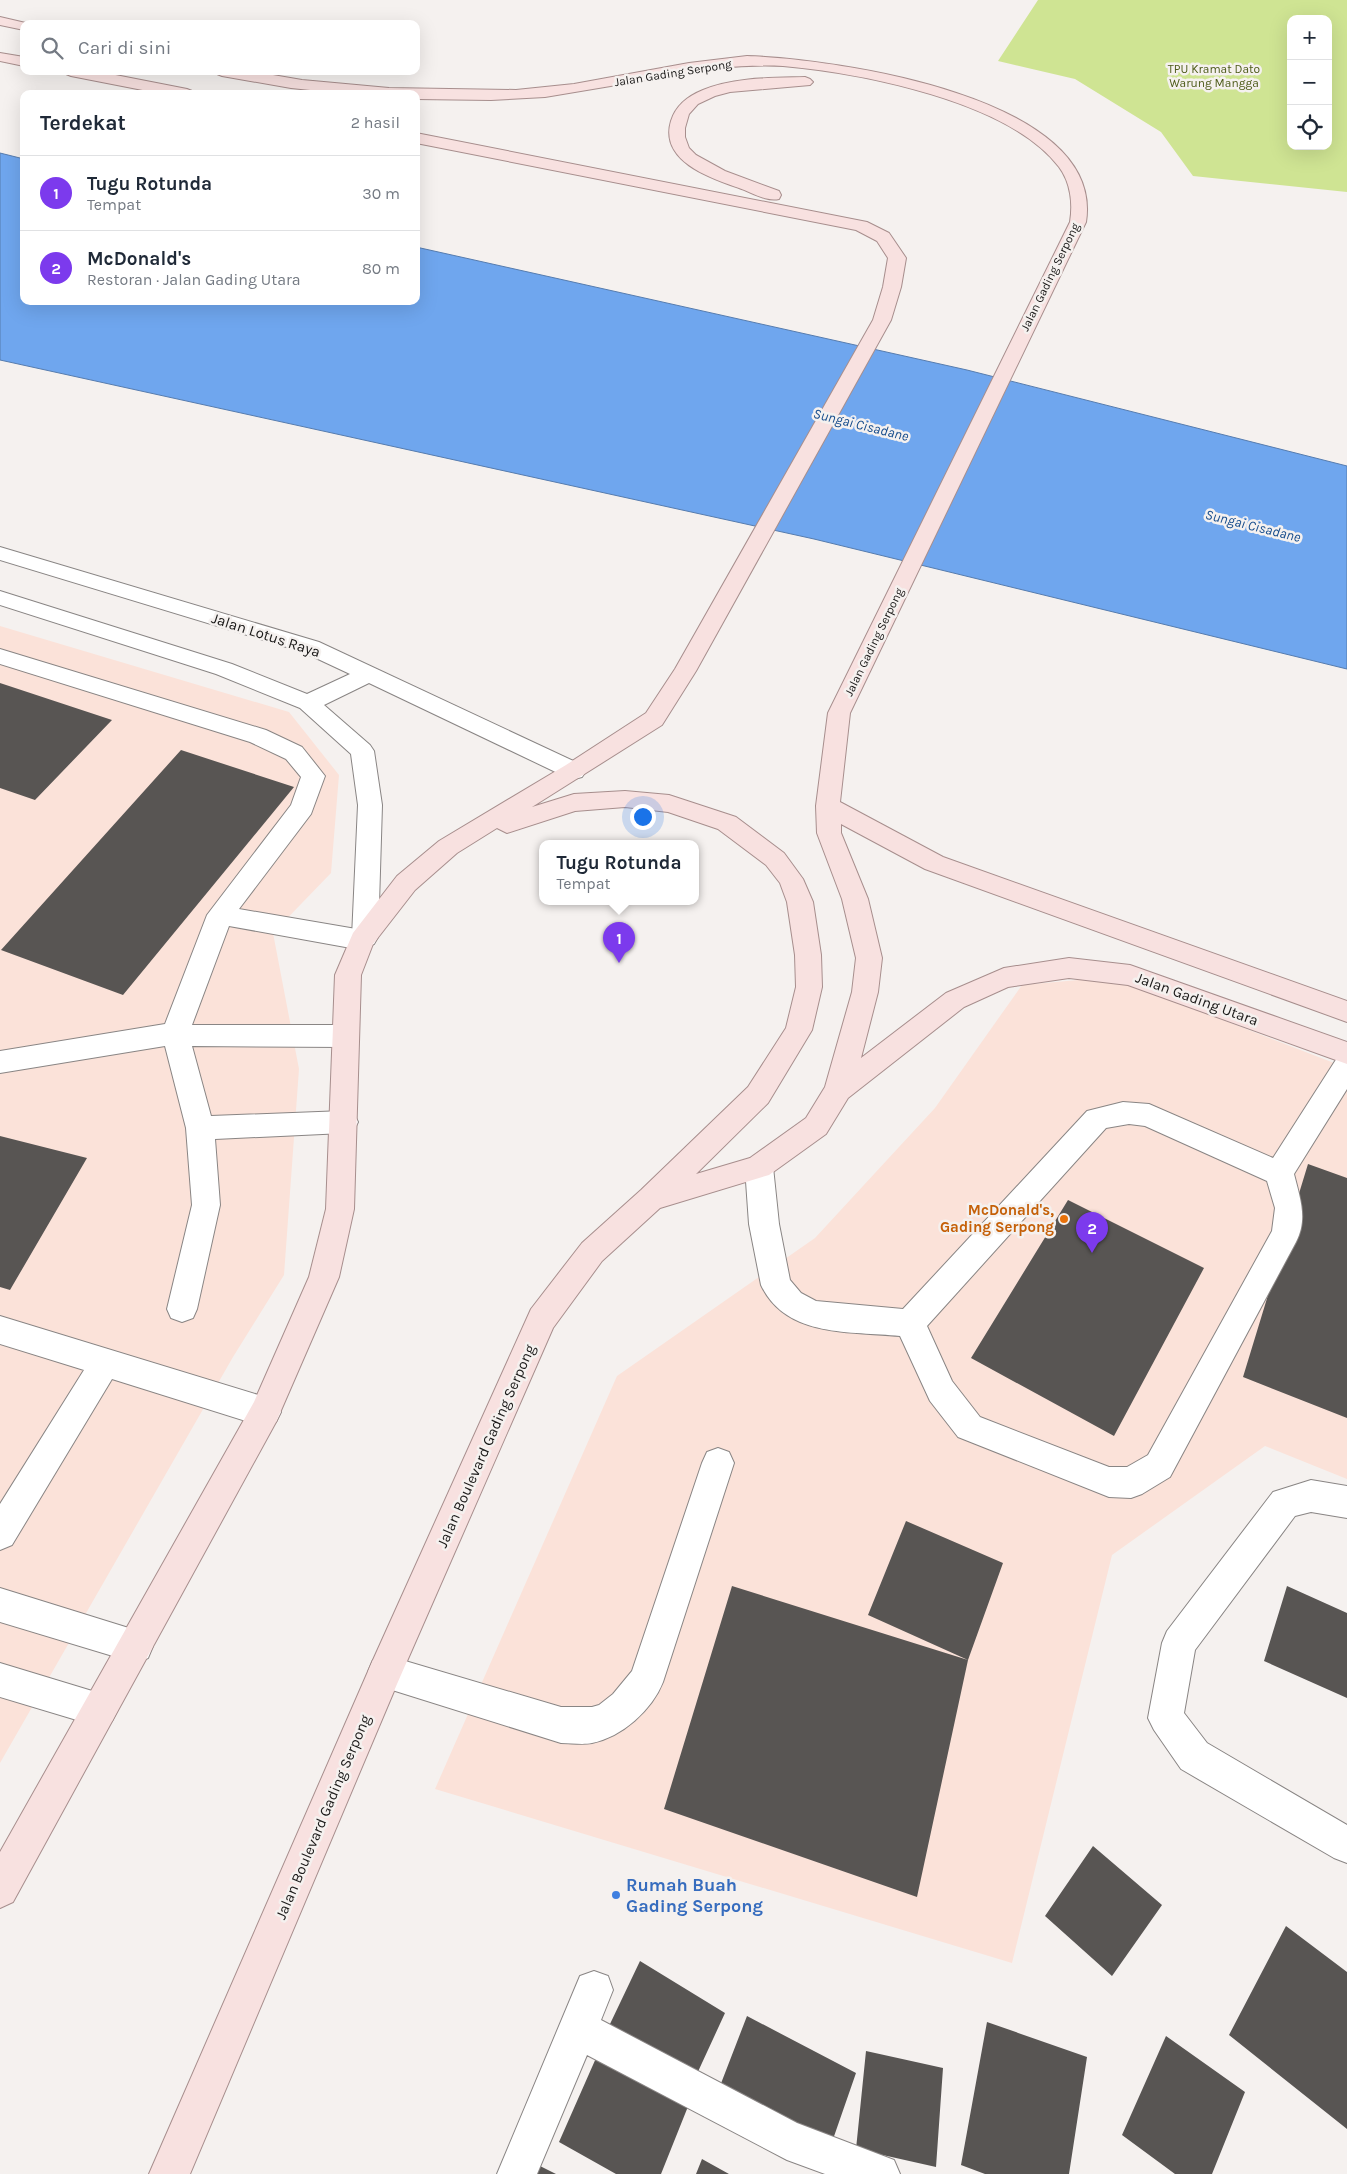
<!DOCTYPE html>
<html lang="id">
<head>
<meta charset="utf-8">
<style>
	:root { --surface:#fff; --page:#f6f6f7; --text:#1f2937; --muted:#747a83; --line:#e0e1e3; --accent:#7c3aed }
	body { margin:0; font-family:Karla,sans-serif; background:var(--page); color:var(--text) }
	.controls { position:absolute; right:15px; top:15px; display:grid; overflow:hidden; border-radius:10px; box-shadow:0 5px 20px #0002 }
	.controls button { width:45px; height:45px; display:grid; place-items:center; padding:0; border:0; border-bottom:1px solid var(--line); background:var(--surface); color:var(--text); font:25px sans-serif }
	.you { position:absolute; left:642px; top:816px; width:18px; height:18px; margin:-12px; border:4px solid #fff; border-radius:50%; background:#1a73e8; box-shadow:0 0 0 8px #1a73e833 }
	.badge { display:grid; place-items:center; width:32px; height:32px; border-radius:50%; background:var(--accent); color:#fff; font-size:16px; font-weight:700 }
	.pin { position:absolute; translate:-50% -41px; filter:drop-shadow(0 1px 2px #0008) }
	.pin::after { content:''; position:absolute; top:26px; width:18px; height:15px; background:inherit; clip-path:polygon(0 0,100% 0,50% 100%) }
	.popup { position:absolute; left:539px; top:840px; width:160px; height:65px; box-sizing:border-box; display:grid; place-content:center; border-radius:10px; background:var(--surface); filter:drop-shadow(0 1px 4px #0005); font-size:16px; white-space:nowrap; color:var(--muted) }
	.popup b { font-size:19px; color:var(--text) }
	.popup::after { content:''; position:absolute; left:50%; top:100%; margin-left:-10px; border:10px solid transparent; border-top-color:var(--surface) }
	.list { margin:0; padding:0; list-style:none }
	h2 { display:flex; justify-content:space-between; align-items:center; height:65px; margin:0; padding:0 20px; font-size:21px }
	h2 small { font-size:16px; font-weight:400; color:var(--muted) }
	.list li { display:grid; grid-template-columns:32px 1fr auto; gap:15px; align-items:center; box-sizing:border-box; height:75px; padding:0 20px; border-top:1px solid var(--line) }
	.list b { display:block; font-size:19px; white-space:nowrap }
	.list p { margin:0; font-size:16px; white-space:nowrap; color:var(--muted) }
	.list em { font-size:16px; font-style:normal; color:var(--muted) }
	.icon { flex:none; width:28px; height:28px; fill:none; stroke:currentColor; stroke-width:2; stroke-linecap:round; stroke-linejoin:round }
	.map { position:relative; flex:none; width:1347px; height:2174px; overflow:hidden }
	.search { position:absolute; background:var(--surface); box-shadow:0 5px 20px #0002; left:20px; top:20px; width:400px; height:55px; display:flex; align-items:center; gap:12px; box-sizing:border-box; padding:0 18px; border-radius:10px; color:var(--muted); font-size:19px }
	.panel { position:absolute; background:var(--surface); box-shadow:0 5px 20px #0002; left:20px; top:90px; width:400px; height:215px; border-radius:10px }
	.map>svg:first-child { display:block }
	.commercial { fill:#fbe2d9 }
	.green { fill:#cfe493; fill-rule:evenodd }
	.water { fill:#6fa6ee; stroke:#567cae }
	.building { fill:#585553 }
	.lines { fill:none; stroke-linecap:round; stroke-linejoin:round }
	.service-casing { stroke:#898584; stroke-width:2 }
	.minor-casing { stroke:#898584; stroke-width:2 }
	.primary-casing { stroke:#a78e8d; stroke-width:2 }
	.service { fill:#fff; fill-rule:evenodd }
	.minor { fill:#fff; fill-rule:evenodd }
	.primary { fill:#f8e1e0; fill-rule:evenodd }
	.food-dot { fill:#e8710a; stroke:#f5f1ef; stroke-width:2 }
	.shop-dot { fill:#3f7fe0; stroke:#f5f1ef; stroke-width:2 }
	.labels { text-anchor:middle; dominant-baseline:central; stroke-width:5; stroke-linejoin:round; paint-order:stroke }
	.far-park-label { font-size:12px; fill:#4d5b19; stroke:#f5f1ef }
	.far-street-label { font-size:12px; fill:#1a1918; stroke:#f5f1ef }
	.far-water-label { font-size:14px; font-style:italic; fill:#174d8d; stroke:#f5f1ef }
	.street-label { font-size:15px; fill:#1a1918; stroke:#f5f1ef }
	.food-label { font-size:15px; font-weight:bold; fill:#c56008; stroke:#f5f1ef; text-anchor:end }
	.near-shop-label { font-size:18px; font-weight:bold; fill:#366cbe; stroke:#f5f1ef; text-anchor:start }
</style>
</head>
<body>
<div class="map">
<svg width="1347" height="2174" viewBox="0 0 1347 2174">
	<rect width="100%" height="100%" fill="#f5f1ef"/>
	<path class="commercial" d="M0 626 289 712 339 775 331 873 273 933 299 1069 284 1275 233 1357 0 1763Z
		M1112 977 1347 1068V1479L1265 1446 1112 1555 1012 1963 435 1789 617 1376 815 1238 935 1108 1022 985Z"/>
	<path class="green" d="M1038 0H1347V192L1193 176 1161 132 1075 79 998 61ZM1291 19H1328V146H1291Z"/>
	<path class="water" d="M0 153 24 159V301H416V247L967 370 1347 466V669L814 539 0 360Z"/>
	<path class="building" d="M0 683 112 720 35 800 0 788Z
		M181 750 294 787 123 995 1 950Z
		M0 1136 87 1158 10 1290 0 1287Z
		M1308 1164 1347 1178V1418L1243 1377Z
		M1068 1200 1204 1268 1114 1436 971 1358Z
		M906 1521 1003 1563 968 1660 868 1615Z
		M732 1586 968 1660 917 1897 664 1809Z
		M1287 1586 1347 1613V1698L1264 1661Z
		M1093 1846 1162 1905 1112 1976 1045 1916Z
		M1286 1926 1347 1972V2129L1229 2035Z
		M640 1961 725 2013 696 2076 610 2024Z
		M747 2016 856 2073 831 2145 720 2086Z
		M987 2022 1087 2057 1069 2174H985L961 2165Z
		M1166 2036 1245 2092 1212 2174H1175L1122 2135Z
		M600 2049 691 2099 661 2174H616L559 2142Z
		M866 2051 943 2068 936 2167 856 2149Z
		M702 2159 729 2174H696Z
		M536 2164 556 2174H532Z"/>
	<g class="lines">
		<defs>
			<path id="service" d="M0 649 266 730 302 747 325 776 311 814 239 909 362 930 371 933 375 940 371 947 362 950 229 926 192 1025H346L356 1028 359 1036 356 1044 346 1047 192 1046 211 1116 344 1111 354 1114 358 1122 354 1130 344 1133 215 1139 220 1205 197 1309 193 1318 182 1322 171 1318 167 1309 192 1205 186 1128 165 1046 0 1073V1051L165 1024 207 915 291 805 301 777 286 759 250 742 0 664Z
				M1347 1055V1089L1294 1174C1300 1198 1308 1219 1296 1242L1170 1477 1142 1494 1131 1498 1109 1497 958 1437 930 1401 900 1336C850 1331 786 1338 761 1285L749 1224 745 1167 749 1159 759 1155 769 1159 773 1167 779 1224 790 1280 801 1293 816 1301 903 1309 1087 1111 1123 1102 1149 1104 1273 1158 1337 1058ZM1129 1124 1145 1126 1267 1181 1275 1208 1272 1231 1148 1455 1127 1467H1109L980 1417 952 1381 927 1326 1106 1128Z
				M0 1316 265 1397 276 1402 281 1412 276 1422 265 1427 112 1379 12 1545 0 1550V1504L84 1370 0 1344Z
				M718 1448 729 1452 734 1463 663 1682C652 1710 622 1737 592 1743 583 1745 571 1743 561 1743L373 1684 368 1672 373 1660 385 1655 561 1707H592L599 1705 613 1694 632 1671 702 1463 707 1452Z
				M0 1588 148 1634 153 1646 148 1658 136 1663 0 1622Z"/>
			<path id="minor" d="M0 547 319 642 582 765 586 771 582 777 574 779 566 777 369 683 324 705 370 745 374 751 382 805 378 937 374 944 365 947 356 944 352 937 358 805 351 754 300 708 216 674 0 605V591L232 664 307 694 350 674 303 652 0 560Z
				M1311 1480 1347 1486V1518L1311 1512 1295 1516 1195 1650 1184 1713 1207 1743 1347 1825V1863L1334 1858 1181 1769 1154 1730 1148 1718 1162 1643 1167 1631 1273 1492Z
				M0 1663 112 1697 118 1709 112 1721 100 1727 0 1697Z
				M594 1971 608 1976 613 1990 601 2020 797 2123 894 2160 900 2174H825L787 2160 587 2055 537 2174H497L580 1976Z"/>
			<path id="primary" d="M0 17 30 24H24V30L0 25Z
				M0 53 24 57V66L0 61Z
				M747 56C833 59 1106 96 1086 222L850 713 840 802 943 857 1347 1001V1022L925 869 841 824V833L868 899 882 958 878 992 861 1058 946 993 1004 968 1069 958 1130 965 1347 1042V1064L1128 985 1069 978 1008 987 964 1007 848 1098 826 1134 769 1175 660 1208 602 1261 553 1328 397 1684 190 2174H149L373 1660 531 1309 582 1243 641 1190 748 1087 786 1028 796 987 795 955 787 902 780 883 766 865 718 829 668 812 625 807 575 811 507 833 497 828 457 853 415 890 373 944 361 975 354 1209 339 1277 276 1422 13 1902 0 1908V1852L254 1402 309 1277 326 1209 335 975 353 933 397 876 439 841 566 765 646 713 675 669 873 320 883 287 888 258 877 241 856 230 416 143V133L867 222 889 233 906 258 901 287 891 320 696 671 662 725 532 807 574 794 625 791 669 795 736 817 784 853 803 879 813 902 821 955 822 987 812 1030 768 1103 696 1174 750 1158 806 1118 825 1087 852 992 856 958 842 899 817 833 816 806 828 713 1070 222C1073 204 1071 183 1059 167 1009 101 861 73 783 66 761 65 739 66 718 68L545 97 491 100 416 99V94L339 93 291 88 222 76 217 74 215 71H249L302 80 389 88 516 90 574 84 689 63Z
				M64 71H95L187 89 192 91 195 94H163L71 76 66 74Z
				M805 77 810 79 813 82 810 85 730 92 715 96 698 104 689 114 685 128V137L689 148 696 155 725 171 779 191 781 195 779 199C766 202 751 192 739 188 710 178 659 161 671 121 676 105 688 96 703 90 734 77 772 78 805 77Z"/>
		</defs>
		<use href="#service" class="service-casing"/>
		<use href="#minor" class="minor-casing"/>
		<use href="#primary" class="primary-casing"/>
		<use href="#service" class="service"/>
		<use href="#minor" class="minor"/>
		<use href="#primary" class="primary"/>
	</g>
	<circle class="food-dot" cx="1064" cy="1219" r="5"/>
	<circle class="shop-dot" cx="616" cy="1895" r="5"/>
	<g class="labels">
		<g class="far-park-label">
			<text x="1214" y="69">TPU Kramat Dato<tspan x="1214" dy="14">Warung Mangga</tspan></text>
		</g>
		<g class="far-street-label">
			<text transform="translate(673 73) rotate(-9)">Jalan Gading Serpong</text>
			<text transform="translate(1050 277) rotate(-64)">Jalan Gading Serpong</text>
			<text transform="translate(874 642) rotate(-64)">Jalan Gading Serpong</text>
		</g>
		<g class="far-water-label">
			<text transform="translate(861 425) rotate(14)">Sungai Cisadane</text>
			<text transform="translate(1253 526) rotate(14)">Sungai Cisadane</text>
		</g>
		<g class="street-label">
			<text transform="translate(266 635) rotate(18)">Jalan Lotus Raya</text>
			<text transform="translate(1197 999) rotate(20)">Jalan Gading Utara</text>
			<text transform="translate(486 1446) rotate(-66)">Jalan Boulevard Gading Serpong</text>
			<text transform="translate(323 1817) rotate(-67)">Jalan Boulevard Gading Serpong</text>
		</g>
		<g class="food-label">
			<text x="1054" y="1210">McDonald's,<tspan x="1054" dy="17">Gading Serpong</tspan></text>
		</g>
		<g class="near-shop-label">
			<text x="626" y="1885">Rumah Buah<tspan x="626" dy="21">Gading Serpong</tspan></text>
		</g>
	</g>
</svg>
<div class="controls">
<button>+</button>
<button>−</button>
<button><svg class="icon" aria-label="locate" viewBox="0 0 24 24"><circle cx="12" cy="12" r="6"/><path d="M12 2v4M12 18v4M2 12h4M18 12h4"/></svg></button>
</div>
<div class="you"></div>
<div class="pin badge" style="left:619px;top:963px">1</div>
<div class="popup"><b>Tugu Rotunda</b>Tempat</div>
<div class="pin badge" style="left:1092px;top:1253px">2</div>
<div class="search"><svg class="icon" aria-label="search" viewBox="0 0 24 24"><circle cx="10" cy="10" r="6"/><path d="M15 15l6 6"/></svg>Cari di sini</div>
<section class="panel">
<h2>Terdekat<small>2 hasil</small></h2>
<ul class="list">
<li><span class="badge">1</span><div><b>Tugu Rotunda</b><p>Tempat</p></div><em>30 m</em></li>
<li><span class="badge">2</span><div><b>McDonald's</b><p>Restoran · Jalan Gading Utara</p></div><em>80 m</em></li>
</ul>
</section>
</div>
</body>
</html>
